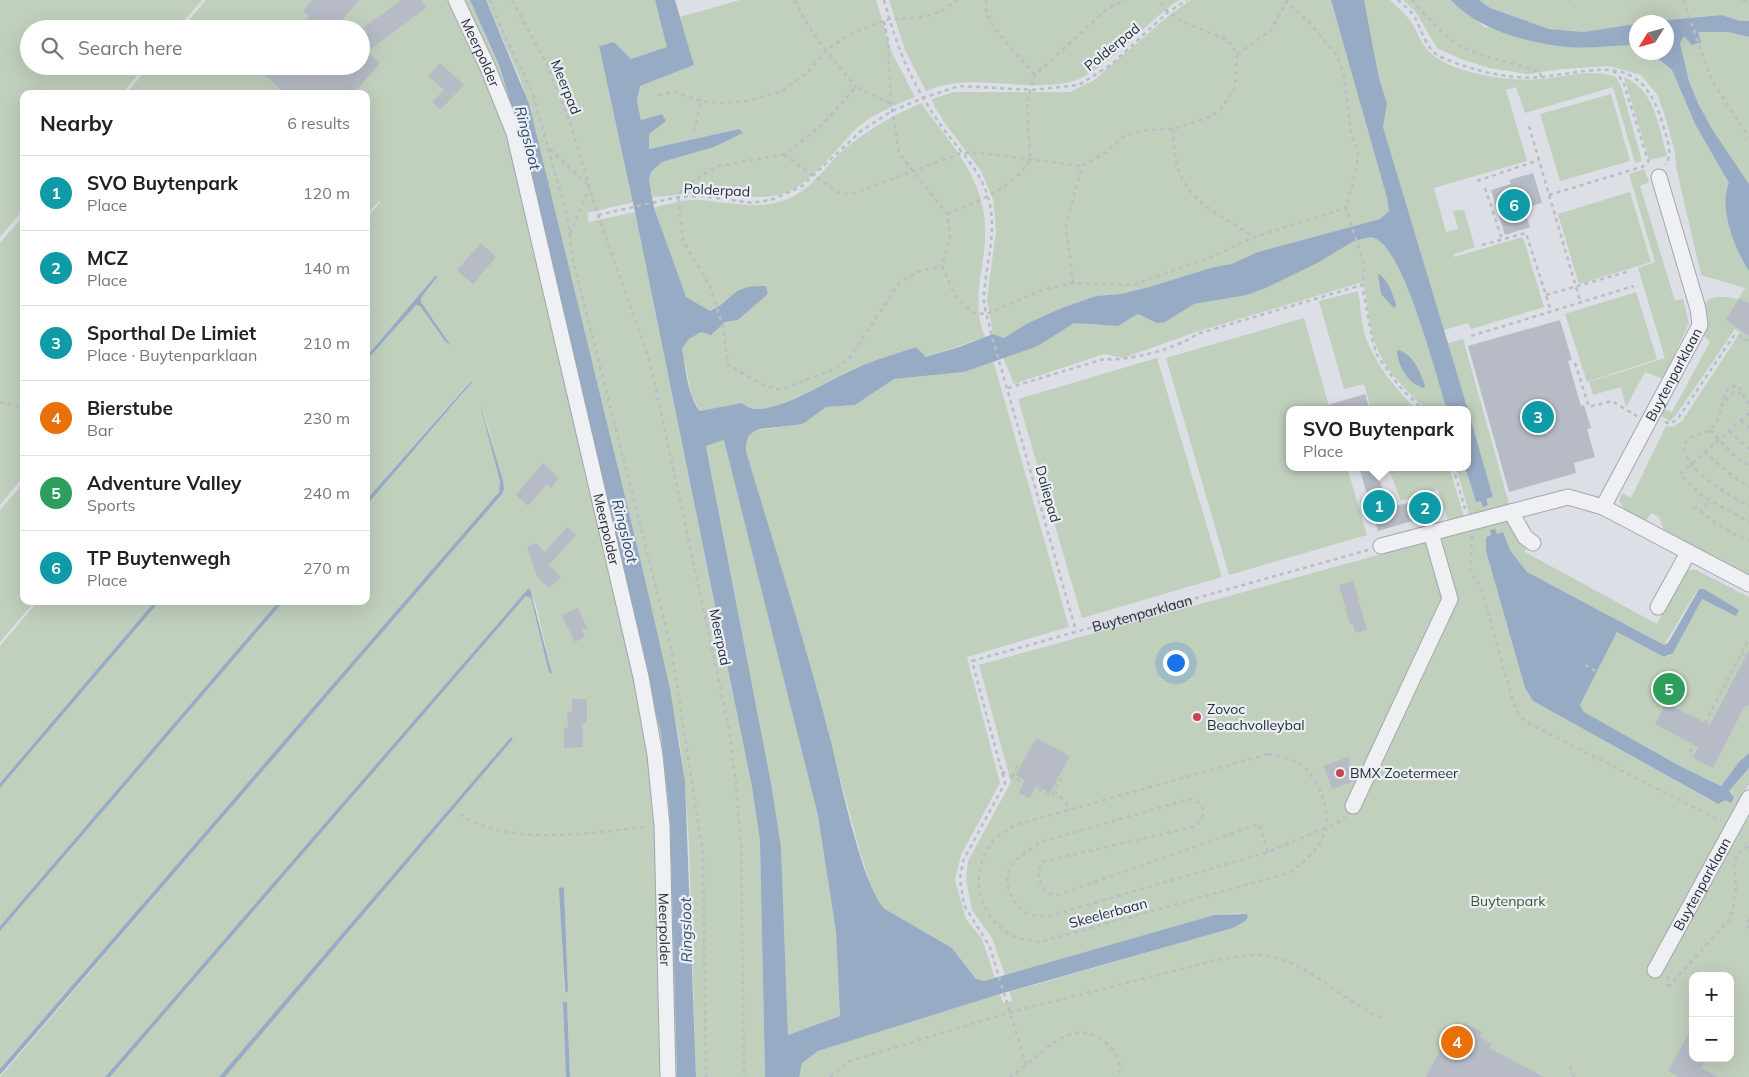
<!DOCTYPE html>
<html lang="en">
<head>
<meta charset="utf-8">
<style>
	:root { --surface:#fff; --page:#f6f6f6; --text:#222; --muted:#767676; --line:#e0e0e0; --accent:#c64551 }
	body { margin:0; font-family:Mulish,sans-serif; background:var(--page); color:var(--text) }
	.controls { position:absolute; right:15px; bottom:15px; display:grid; overflow:hidden; border-radius:10px; box-shadow:0 5px 20px #0002 }
	.controls button { width:45px; height:45px; display:grid; place-items:center; padding:0; border:0; border-bottom:1px solid var(--line); background:var(--surface); color:var(--text); font:25px sans-serif }
	.compass { position:absolute; left:1629px; top:15px; width:45px; height:45px; border-radius:50%; background:var(--surface); box-shadow:0 5px 20px #0002; rotate:233deg }
	.you { position:absolute; left:1175px; top:662px; width:18px; height:18px; margin:-12px; border:4px solid #fff; border-radius:50%; background:#1a73e8; box-shadow:0 0 0 8px #1a73e833 }
	.badge { display:grid; place-items:center; width:32px; height:32px; border-radius:50%; background:var(--accent); color:#fff; font-size:16px; font-weight:700 }
	.pin { position:absolute; translate:-50% -50%; border:2px solid #fff; box-shadow:0 1px 5px #0006 }
	.popup { position:absolute; left:1286px; top:406px; width:185px; height:65px; box-sizing:border-box; display:grid; place-content:center; border-radius:10px; background:var(--surface); filter:drop-shadow(0 1px 4px #0005); font-size:16px; white-space:nowrap; color:var(--muted) }
	.popup b { font-size:19px; color:var(--text) }
	.popup::after { content:''; position:absolute; left:50%; top:100%; margin-left:-10px; border:10px solid transparent; border-top-color:var(--surface) }
	.list { margin:0; padding:0; list-style:none }
	h2 { display:flex; justify-content:space-between; align-items:center; height:65px; margin:0; padding:0 20px; font-size:21px }
	h2 small { font-size:16px; font-weight:400; color:var(--muted) }
	.list li { display:grid; grid-template-columns:32px 1fr auto; gap:15px; align-items:center; box-sizing:border-box; height:75px; padding:0 20px; border-top:1px solid var(--line) }
	.list b { display:block; font-size:19px; white-space:nowrap }
	.list p { margin:0; font-size:16px; white-space:nowrap; color:var(--muted) }
	.list em { font-size:16px; font-style:normal; color:var(--muted) }
	.icon { flex:none; width:28px; height:28px; fill:none; stroke:currentColor; stroke-width:2; stroke-linecap:round; stroke-linejoin:round }
	.map { position:relative; flex:none; width:1749px; height:1077px; overflow:hidden }
	.search { position:absolute; background:var(--surface); box-shadow:0 5px 20px #0002; left:20px; top:20px; width:350px; height:55px; display:flex; align-items:center; gap:12px; box-sizing:border-box; padding:0 18px; border-radius:28px; color:var(--muted); font-size:19px }
	.panel { position:absolute; background:var(--surface); box-shadow:0 5px 20px #0002; left:20px; top:90px; width:350px; height:515px; border-radius:10px }
	.map>svg:first-child { display:block }
	.green { fill:#c1cfbd; fill-rule:evenodd }
	.water { fill:#98abc4; fill-rule:evenodd }
	.building { fill:#b6bbc5 }
	.lines { fill:none; stroke-linecap:round; stroke-linejoin:round }
	.minor-casing { stroke:#a2a6ae; stroke-width:17 }
	.path { stroke:#babdc4; stroke-width:2.5; stroke-dasharray:4 4; stroke-linecap:butt }
	.minor { stroke:#eef0f4; stroke-width:15 }
	.poi-dot { fill:#c64551; stroke:#ebeef3; stroke-width:2 }
	.labels { text-anchor:middle; dominant-baseline:central; stroke-width:4.5; stroke-linejoin:round; paint-order:stroke }
	.street-label { font-size:14px; fill:#262d3a; stroke:#ebeef3 }
	.poi-label { font-size:14px; fill:#262d3a; stroke:#ebeef3; text-anchor:start }
	.park-label { font-size:14px; fill:#395534; stroke:#ebeef3 }
	.water-label { font-size:15px; font-style:italic; fill:#33496c; stroke:#ebeef3 }
</style>
</head>
<body>
<div class="map">
<svg width="1749" height="1077" viewBox="0 0 1749 1077">
	<rect width="100%" height="100%" fill="#dcdfe5"/>
	<path class="green" d="M0 0H202L182 23 184 26 206 0H470L499 65 526 152 563 323 661 734 670 817 677 1077H570L567 1002H563L566 1077H225L513 739 219 1077H110L526 596 531 598 552 674 536 605 529 589 105 1077H0L504 489 481 401 500 481 499 492 0 1069V931L284 601H366V506L472 382 470 381 463 389 366 500V361L416 305 420 306 445 341 450 345 421 302V298L437 277 436 275 366 357V219L380 202 379 201 366 216V94H126L149 66H361V29H29V66H145L122 94H24V209L0 237ZM560 887 564 889 568 991 564 993Z
		M486 0H655L667 42 668 47 664 50 631 59 614 42 599 46 633 202 587 213 589 222 635 212 752 787 760 841 765 1076 802 1063 818 1051 1000 994 1003 1003 1012 1001 1010 992 1233 928 1241 913 1214 915 1005 975 992 938 972 910 966 880 968 861 1011 782 979 665 1509 519 1527 545 1525 552 1657 624 1685 570H1696L1749 597V753L1739 762 1721 786 1678 765 1584 712 1580 705 1617 632 1664 657 1669 656 1698 601 1702 599 1706 600 1698 589 1664 645 1527 572 1510 550 1503 532 1497 534 1490 530 1491 535 1486 537V551L1525 688 1533 701 1717 804 1749 768V784L1730 818 1744 825 1749 817V1077H696L689 845 685 781 679 738 641 562 541 155 521 81ZM1693 976H1730V1058H1693Z
		M740 0H876L892 53 915 97C896 105 874 113 858 127 837 147 818 176 792 190 766 203 737 194 710 193 691 192 671 196 653 197L649 179 651 172 662 162 714 147 742 133 738 129 649 149V134L662 114 641 120 637 101 640 86 694 65 680 17Z
		M889 0H1179C1149 19 1102 75 1070 82 1024 93 972 71 926 91L905 50Z
		M1191 0H1331L1387 198 1389 211 1380 219 1258 252 1231 264 1214 267 1149 287 1121 294 1096 296 1064 307 1028 323 1004 338 993 334 987 299 996 231 993 199 981 171 947 126 935 108 932 99 954 92H1070L1093 81 1173 12Z
		M1364 0H1390C1396 6 1404 12 1409 19 1418 31 1421 47 1434 56 1457 74 1512 82 1541 79 1564 77 1593 68 1616 77L1621 86 1642 161 1635 163 1613 87 1525 113 1516 87 1506 90 1527 161 1434 188 1446 232 1458 229 1453 211 1464 210 1475 247 1454 254V257L1523 237 1544 307 1471 329 1468 323 1444 330 1383 127 1387 104 1379 78Z
		M1403 0H1451L1485 27 1611 45H1636V52L1651 53 1672 70 1695 124 1730 183 1726 191 1744 263 1749 271V577L1665 534 1659 517 1651 513 1645 522 1625 511 1619 501 1622 493 1631 498 1666 426 1673 427 1682 421 1740 333 1735 329 1676 415 1670 421 1661 416 1664 409 1672 412 1710 342 1702 334 1706 302C1714 294 1728 297 1738 299L1745 288 1701 275 1676 167 1675 152 1664 113 1657 94 1641 75 1609 66 1562 69 1528 74 1489 68 1461 59 1437 48 1415 11Z
		M1479 0H1749V21H1740L1721 15 1650 21 1609 30 1583 32 1549 29 1490 8Z
		M1697 32H1728L1749 37V184L1712 129 1698 103 1689 81 1680 42 1684 36 1701 41Z
		M1624 77C1656 91 1658 126 1667 156L1649 160Z
		M1611 94 1630 161 1560 181 1540 114Z
		M921 103C949 142 984 177 985 227 987 267 969 297 985 337L926 357 915 347C891 355 866 362 843 374 820 385 781 410 755 409 750 409 745 405 741 403L700 411 691 394 682 348 689 339 701 332 711 334 725 322 738 320 768 294 766 286 710 311 686 298 654 208C669 204 684 199 699 200 732 202 764 213 796 195 814 184 826 167 840 153 863 132 892 116 921 103Z
		M1644 169 1649 182 1640 186 1675 301 1683 299 1689 323 1663 379 1645 372 1626 407 1621 387 1593 395 1589 382 1665 358 1638 268 1655 262 1629 174Z
		M1630 192 1651 262 1579 284 1558 214Z
		M24 215V476L0 505V243Z
		M1365 238C1371 238 1375 238 1380 241 1411 264 1435 371 1447 410H1426C1407 391 1386 372 1376 346 1368 326 1368 303 1363 282L1193 333 1123 358 1104 354 1014 384 1003 357 1038 346 1074 323 1087 322 1095 325 1124 323 1138 314 1149 319 1194 304 1247 295 1266 288 1352 242Z
		M1358 291C1361 306 1361 326 1367 341 1378 368 1397 390 1417 410H1371L1364 384 1344 389 1319 301Z
		M1636 292 1657 359 1587 382 1565 314Z
		M1304 318 1330 410H1290V467H1347L1367 535 1229 575 1166 358Z
		M1463 339 1510 507 1470 517 1456 467H1465L1476 502 1493 497 1448 343Z
		M1157 358 1222 577 1082 618 1018 399Z
		M993 360 1069 627 967 657 1000 783 961 855 955 880 966 919 982 939 995 978 984 981 976 979 952 948 885 909 874 895 860 852 829 737 746 451V440L754 431 796 425 826 407 855 405 894 379 964 372Z
		M725 440 818 816 836 932 840 1016 788 1035 781 847 771 783 706 445Z
		M1388 467H1449L1464 516 1448 521 1438 490 1401 501Z
		M24 482V601H35L0 642V510Z
		M38 601H155L0 783V646Z
		M160 601H279L0 926V788Z"/>
	<path class="water" d="M470 0H486L529 104 641 562 670 689 685 781 696 1077H677L670 817 661 734 563 323 526 152 499 65Z
		M655 0H675L694 65 640 86 637 101 641 120 662 114 666 121 649 134V149L739 129 743 133 714 147 662 162 651 172 649 179 654 208 686 297 710 311C736 299 729 285 766 286L768 294 738 320 725 322 711 335 701 332 689 339 682 348C686 368 687 395 700 411L741 403C745 405 750 409 755 409 782 410 820 385 844 374 867 362 891 355 916 347L926 357 959 347 993 334 1004 338 1028 323 1064 307 1096 296 1121 294 1149 287 1214 267 1231 264 1258 252 1380 219 1389 211 1387 198 1331 0H1364L1379 78 1387 104 1383 127 1468 410H1447C1437 379 1404 247 1374 238 1367 236 1359 240 1352 242L1319 262 1266 288 1247 295 1194 304 1165 322 1157 323 1138 314 1118 326 1074 323 1038 346 964 372 894 379 855 405 826 407 804 423 796 425 760 429C748 433 746 439 746 451 774 546 805 641 830 738 839 773 862 887 885 909L952 948 976 979 984 981 1214 915 1247 914 1248 917 1245 921 1233 928 1000 994 818 1051 802 1063 799 1077H765L760 841 752 787 635 212 599 46 614 42 631 59 667 47ZM724 440 818 816 836 932 840 1016 788 1035 781 847 771 783 706 446Z
		M1451 0H1479L1490 8 1549 29 1584 32 1636 24V45C1614 45 1589 49 1567 47 1526 42 1480 31 1451 0Z
		M1722 15 1740 21H1749V37L1728 32H1698L1701 42 1692 45 1684 36 1680 43 1689 81 1698 103 1712 129 1749 184V271C1735 250 1718 207 1729 183L1695 124 1672 70 1651 53 1666 52V22H1643Z
		M1378 274C1388 278 1393 295 1396 305L1394 308 1381 294Z
		M436 275 437 277 421 298V302L451 346 445 341 420 306 416 305 366 361V357Z
		M1397 350C1413 353 1420 372 1425 385L1424 388C1409 385 1397 365 1397 350Z
		M471 381 472 382 366 506V500Z
		M479 401 503 481 504 489 502 494 0 1075V1069L63 996 499 492 500 481Z
		M1468 410 1493 497 1486 499 1488 505 1483 507 1481 501 1476 502 1465 467H1468Z
		M1495 529 1497 534 1503 532 1510 550 1527 572 1664 645 1668 643 1699 589H1704L1739 610 1736 616 1702 599 1673 653 1664 657 1617 632 1580 705 1584 712 1678 765 1721 786 1739 762 1749 753V768L1729 791 1734 798 1731 803 1725 800 1718 804 1533 701 1525 688 1486 551V537L1491 535 1490 530Z
		M528 589H530L552 674 549 672 531 598 526 596 110 1077H105Z
		M155 601H160L0 788V783Z
		M279 601H284L0 931V926Z
		M511 737 513 739 225 1077H219Z
		M562 887 564 889 568 991 565 993 559 888Z
		M563 1002H567L570 1077H566Z"/>
	<path class="building" d="M312 0H359L335 29H298L309 16 303 11Z
		M402 0H421L426 8 367 52 380 63 353 94H286L261 72 266 66H297L302 72 310 66H361V29Z
		M440 63 464 85 440 110 432 102 444 90 428 76Z
		M1533 173 1542 203 1524 208 1530 227 1505 235 1491 190 1511 184 1509 180Z
		M481 243 496 257 473 284 457 270Z
		M1739 299 1749 303V336L1726 320Z
		M1560 320 1572 360 1568 361 1581 406 1584 405 1591 428 1587 429 1595 457 1574 463 1576 473 1509 492 1468 346Z
		M1365 394 1370 410H1322L1321 407Z
		M543 463 559 478 551 488 547 484 528 506 516 495Z
		M1359 467H1376L1388 508 1438 495 1443 512 1378 531Z
		M567 527 576 535 549 565 561 577 549 588 537 577 527 546 536 543 545 552Z
		M1353 581 1367 630 1355 633 1353 624H1350L1339 585Z
		M578 608 587 628 582 630 585 637 575 642 561 615Z
		M1749 650V705L1744 707 1713 768 1693 758 1698 747 1655 724 1666 703 1710 725Z
		M572 699H587V723H582L583 747 564 748V728H568L567 712H572Z
		M1036 738 1070 756 1050 793 1036 786 1030 798 1019 793 1025 780 1016 775Z
		M1348 757 1355 781 1332 789 1324 766Z
		M1464 1023 1482 1032 1480 1037 1491 1044 1489 1048 1544 1077H1426L1452 1028 1459 1031Z
		M1693 1025V1058H1706L1701 1068 1718 1077H1678L1668 1071Z"/>
	<g class="lines">
		<defs>
			<g id="minor">
				<path id="s2" d="M456 0 488 68 514 133 641 677 655 755 662 826 668 1077"/>
				<path id="s3" d="M1603 507 1700 325 1698 309 1659 177"/>
				<path d="M1511 512 1525 537 1533 543"/>
				<path d="M1381 546 1568 497 1603 507 1749 584"/>
				<path d="M1658 607 1688 553"/>
				<path d="M1353 806 1450 599 1431 533"/>
				<path id="s4" d="M1655 970 1749 798"/>
			</g>
		</defs>
		<use href="#minor" class="minor-casing"/>
		<g class="path">
			<path d="M490 0 502 30 532 91 568 219 572 256 671 647 703 854 706 1077"/>
			<path d="M512 0 547 65 571 126 598 215 650 362 670 454 729 728 736 785 741 847 744 1077"/>
			<path d="M795 0C808 32 834 60 856 87"/>
			<path d="M884 0C898 51 910 80 940 124 956 147 980 169 988 197 998 230 986 262 984 295 983 306 988 318 990 329L1076 631"/>
			<path d="M986 0V13L994 28 1035 75"/>
			<path d="M1287 0 1286 3 1307 20 1337 55 1344 76 1351 133 1358 152 1356 170 1346 208 1365 267 1362 285 1373 343 1377 355 1398 385 1423 410"/>
			<path d="M1398 0C1403 5 1410 10 1414 16 1422 29 1426 51 1441 57 1470 70 1509 80 1541 77 1602 70 1642 52 1663 125 1667 139 1673 152 1666 165"/>
			<path d="M1412 0C1428 16 1445 40 1466 49 1489 59 1516 63 1540 72L1541 77"/>
			<path d="M1568 0H1570"/>
			<path d="M1683 0 1712 81 1749 137"/>
			<path d="M1742 0 1749 1"/>
			<path d="M884 21 888 40 891 103 899 153 947 214 950 237 942 266 955 295 973 313 987 314 1042 290 1073 283 1133 285 1216 255 1254 237 1346 208"/>
			<path d="M1237 54 1270 31 1286 3"/>
			<path d="M1613 71 1619 76 1624 84 1650 167"/>
			<path d="M297 94 321 66"/>
			<path d="M658 95 674 92 701 101 720 103 748 101 782 91 808 72 827 50 850 34 889 19 924 17 943 10 957 0"/>
			<path d="M890 103 856 87 821 126 785 154 718 166 684 186 678 197 683 241 710 286 723 327 728 365 763 385 781 390 834 369 849 359 899 283 919 271 942 266"/>
			<path d="M1529 126 1580 301"/>
			<path d="M1173 129C1174 145 1174 163 1182 178 1194 205 1230 221 1253 236"/>
			<path d="M694 131 701 101"/>
			<path d="M550 149 589 186"/>
			<path d="M784 155 839 193 852 194 961 153H981L1082 166"/>
			<path d="M1477 181 1539 160"/>
			<path d="M1485 188 1502 239"/>
			<path d="M1549 195 1648 165"/>
			<path d="M947 214C979 201 1011 189 1030 160L1027 100 1035 75 1107 9 1126 0"/>
			<path d="M598 215 678 197 703 196 752 203 774 199 802 186 861 131 892 111 923 98 959 86 1031 90 1079 85 1112 64 1168 12 1187 0"/>
			<path d="M570 234 590 186"/>
			<path d="M1482 245 1526 233 1551 311"/>
			<path d="M1073 283 1066 226 1082 166 1106 152 1124 136 1147 130 1173 129 1210 117 1221 109 1235 88 1237 54 1232 45 1225 39 1181 21 1168 12 1158 0"/>
			<path d="M1546 295 1630 271"/>
			<path d="M1471 336 1634 286"/>
			<path d="M1575 363 1589 407 1612 401 1637 416"/>
			<path d="M1008 388 1104 359C1127 362 1179 348 1197 334L1362 285"/>
			<path d="M1725 400 1735 392 1741 394"/>
			<path d="M0 402 24 408"/>
			<path d="M1749 404 1737 385 1728 388C1721 400 1722 420 1710 430 1703 435 1691 434 1686 442 1673 463 1734 499 1749 506"/>
			<path d="M1749 413 1680 474 1701 495 1749 522"/>
			<path d="M1741 421 1749 428"/>
			<path d="M1665 422 1671 424 1679 417 1735 334 1749 341"/>
			<path d="M1710 430 1737 458 1749 466"/>
			<path d="M1729 431 1749 449"/>
			<path d="M1704 452 1734 477 1749 487"/>
			<path d="M1453 467 1465 509"/>
			<path d="M1693 507 1731 533 1749 540"/>
			<path d="M1700 513 1709 500"/>
			<path d="M1472 536 1470 572 1481 587 1513 702 1520 717 1532 725 1721 821"/>
			<path d="M1742 654 1749 657"/>
			<path d="M1585 665 1597 672"/>
			<path d="M1746 666 1749 659"/>
			<path d="M1690 752 1749 639"/>
			<path d="M1268 754C1277 757 1290 758 1298 763 1308 769 1317 782 1321 793 1336 831 1319 851 1289 873L1040 942C1032 940 1021 940 1013 936 977 917 968 872 993 841 998 835 1008 830 1015 825Z"/>
			<path d="M1002 772 1052 796 1062 777"/>
			<path d="M1012 777 1019 763"/>
			<path d="M1054 791 1066 802 1068 810"/>
			<path d="M460 814C510 848 591 832 648 827"/>
			<path d="M1268 852 1259 824 1058 895 1047 893C1038 881 1037 876 1041 862L1193 827C1207 818 1208 802 1189 799L1041 842C1031 849 1014 858 1009 870 1003 886 1013 904 1027 913 1032 916 1040 916 1046 917L1268 852 1337 823 1345 817"/>
			<path d="M1749 918 1747 925 1749 928"/>
			<path d="M1668 976V987"/>
			<path d="M1668 987 1731 918 1736 888 1734 863 1737 855 1749 846"/>
			<path id="s1" d="M1026 1065 990 947 964 905 960 879 963 861 1005 783 972 661 1368 550"/>
			<path d="M1570 1066 1574 1077"/>
			<path d="M830 1077 850 1061 1011 1012 1217 960C1232 958 1248 954 1263 955 1308 961 1342 1001 1382 1018"/>
			<path d="M1009 1077C1038 1062 1068 1011 1106 1043 1118 1053 1121 1062 1119 1077"/>
		</g>
		<use href="#minor" class="minor"/>
	</g>
	<g class="poi-dot">
		<circle cx="1197" cy="717" r="5"/>
		<circle cx="1340" cy="773" r="5"/>
	</g>
	<g class="labels">
		<g class="street-label">
			<text transform="translate(1112 47) rotate(-39)">Polderpad</text>
			<text stroke="none"><textPath href="#s2" startOffset="58">Meerpolder</textPath></text>
			<text transform="translate(566 87) rotate(68)">Meerpad</text>
			<text transform="translate(717 190) rotate(3)">Polderpad</text>
			<text stroke="none"><textPath href="#s3" startOffset="150">Buytenparklaan</textPath></text>
			<text transform="translate(1048 494) rotate(74)">Daliepad</text>
			<text stroke="none"><textPath href="#s2" startOffset="552">Meerpolder</textPath></text>
			<text stroke="none"><textPath href="#s1" startOffset="609">Buytenparklaan</textPath></text>
			<text transform="translate(720 637) rotate(78)">Meerpad</text>
			<text stroke="none"><textPath href="#s4" startOffset="98">Buytenparklaan</textPath></text>
			<text transform="translate(1108 913) rotate(-15)">Skeelerbaan</text>
			<text stroke="none"><textPath href="#s2" startOffset="958">Meerpolder</textPath></text>
		</g>
		<g class="poi-label">
			<text x="1207" y="709">Zovoc<tspan x="1207" dy="16">Beachvolleybal</tspan></text>
			<text x="1350" y="773">BMX Zoetermeer</text>
		</g>
		<g class="park-label">
			<text x="1508" y="901">Buytenpark</text>
		</g>
		<g class="water-label">
			<text transform="translate(528 138) rotate(76)">Ringsloot</text>
			<text transform="translate(625 531) rotate(76)">Ringsloot</text>
			<text transform="translate(686 930) rotate(-91)">Ringsloot</text>
		</g>
	</g>
</svg>
<div class="controls">
<button>+</button>
<button>−</button>
</div>
<svg class="compass" viewBox="-18 -18 36 36"><path d="M0-13l5 13h-10z" fill="#e53935"/><path d="M0 13l5-13h-10z" fill="#767676"/></svg>
<div class="you"></div>
<div class="pin badge" style="left:1379px;top:506px;background:#0f9aa8">1</div>
<div class="popup"><b>SVO Buytenpark</b>Place</div>
<div class="pin badge" style="left:1425px;top:508px;background:#0f9aa8">2</div>
<div class="pin badge" style="left:1538px;top:417px;background:#0f9aa8">3</div>
<div class="pin badge" style="left:1457px;top:1042px;background:#e8710a">4</div>
<div class="pin badge" style="left:1669px;top:689px;background:#2e9e5b">5</div>
<div class="pin badge" style="left:1514px;top:205px;background:#0f9aa8">6</div>
<div class="search"><svg class="icon" aria-label="search" viewBox="0 0 24 24"><circle cx="10" cy="10" r="6"/><path d="M15 15l6 6"/></svg>Search here</div>
<section class="panel">
<h2>Nearby<small>6 results</small></h2>
<ul class="list">
<li><span class="badge" style="background:#0f9aa8">1</span><div><b>SVO Buytenpark</b><p>Place</p></div><em>120 m</em></li>
<li><span class="badge" style="background:#0f9aa8">2</span><div><b>MCZ</b><p>Place</p></div><em>140 m</em></li>
<li><span class="badge" style="background:#0f9aa8">3</span><div><b>Sporthal De Limiet</b><p>Place · Buytenparklaan</p></div><em>210 m</em></li>
<li><span class="badge" style="background:#e8710a">4</span><div><b>Bierstube</b><p>Bar</p></div><em>230 m</em></li>
<li><span class="badge" style="background:#2e9e5b">5</span><div><b>Adventure Valley</b><p>Sports</p></div><em>240 m</em></li>
<li><span class="badge" style="background:#0f9aa8">6</span><div><b>TP Buytenwegh</b><p>Place</p></div><em>270 m</em></li>
</ul>
</section>
</div>
</body>
</html>
